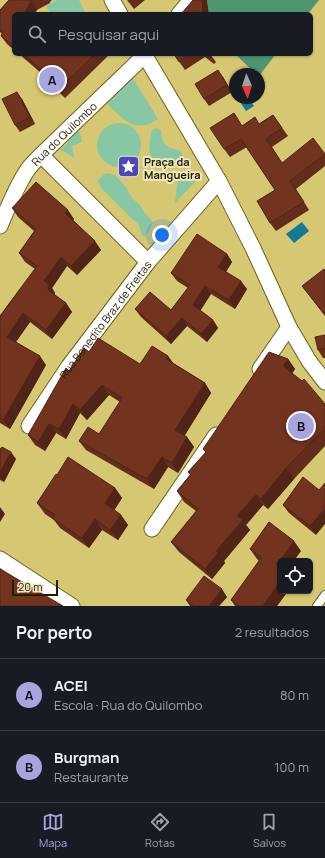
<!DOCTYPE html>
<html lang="pt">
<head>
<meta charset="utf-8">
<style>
	:root { --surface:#171b24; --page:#242831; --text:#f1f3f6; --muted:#9ea1a6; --line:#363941; --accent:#a7a5dc }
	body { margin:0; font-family:Manrope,sans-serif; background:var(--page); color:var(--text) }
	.controls { position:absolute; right:12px; bottom:12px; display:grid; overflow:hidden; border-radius:6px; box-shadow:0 1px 3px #0004 }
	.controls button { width:36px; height:36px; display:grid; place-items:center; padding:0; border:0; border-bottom:1px solid var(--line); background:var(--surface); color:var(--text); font:20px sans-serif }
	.compass { position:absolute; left:229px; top:68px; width:36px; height:36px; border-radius:50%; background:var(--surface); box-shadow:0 1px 3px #0004; rotate:177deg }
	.scale { position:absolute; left:12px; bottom:10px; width:46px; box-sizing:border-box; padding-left:4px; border:2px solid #251e00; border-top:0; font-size:11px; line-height:14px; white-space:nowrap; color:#251e00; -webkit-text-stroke:3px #eee7be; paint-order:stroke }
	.you { position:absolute; left:162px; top:235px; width:14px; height:14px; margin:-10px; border:3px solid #fff; border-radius:50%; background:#1a73e8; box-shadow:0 0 0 6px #1a73e833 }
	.badge { display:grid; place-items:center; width:26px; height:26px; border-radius:50%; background:var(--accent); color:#111; font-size:13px; font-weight:700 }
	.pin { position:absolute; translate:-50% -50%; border:2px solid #fff; box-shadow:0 1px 4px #0006 }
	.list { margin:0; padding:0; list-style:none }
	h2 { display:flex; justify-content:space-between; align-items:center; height:52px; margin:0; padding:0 16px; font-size:17px }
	h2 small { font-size:13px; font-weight:400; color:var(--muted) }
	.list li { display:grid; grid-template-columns:26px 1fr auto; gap:12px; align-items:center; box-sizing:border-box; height:72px; padding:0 16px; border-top:1px solid var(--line) }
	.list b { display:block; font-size:15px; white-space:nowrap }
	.list p { margin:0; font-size:13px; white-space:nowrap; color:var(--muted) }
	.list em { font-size:13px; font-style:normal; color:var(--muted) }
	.icon { flex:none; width:22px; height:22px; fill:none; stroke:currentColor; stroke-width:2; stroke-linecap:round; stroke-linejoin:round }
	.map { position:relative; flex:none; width:325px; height:606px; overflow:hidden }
	.search { position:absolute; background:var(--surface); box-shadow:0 1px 3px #0004; left:12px; right:12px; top:12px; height:44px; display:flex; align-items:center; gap:10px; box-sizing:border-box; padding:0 14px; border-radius:6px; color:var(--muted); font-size:15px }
	.sheet { height:196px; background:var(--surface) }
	nav { display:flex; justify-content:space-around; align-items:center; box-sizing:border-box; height:56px; border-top:1px solid var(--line); background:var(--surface); font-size:11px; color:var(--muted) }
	nav a { display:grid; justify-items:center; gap:2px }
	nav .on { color:var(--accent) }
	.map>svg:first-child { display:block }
	.green { fill:#88c7a4 }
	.forest { fill:#4e9671 }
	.water { fill:#137a93 }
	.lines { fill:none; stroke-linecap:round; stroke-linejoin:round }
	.service-casing { stroke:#6c601e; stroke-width:10 }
	.minor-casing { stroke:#6c601e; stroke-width:17 }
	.service { stroke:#fff; stroke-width:8 }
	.minor { stroke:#fff; stroke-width:15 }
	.wall { fill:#622d1b }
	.shaded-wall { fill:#502416 }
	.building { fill:#72341f; stroke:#502416 }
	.labels { text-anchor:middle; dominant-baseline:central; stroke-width:4; stroke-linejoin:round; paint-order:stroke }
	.street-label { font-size:11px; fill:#251e00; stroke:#eee7be }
	.poi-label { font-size:11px; font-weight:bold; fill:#251e00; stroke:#eee7be; text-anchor:start }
</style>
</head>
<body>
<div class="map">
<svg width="325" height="606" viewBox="0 0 325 606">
	<rect width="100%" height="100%" fill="#d6c772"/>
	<path class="green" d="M57 0H79L86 14H51L46 6Z
		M132 77 158 119C154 121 150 124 146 125 130 129 117 113 107 104Z
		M97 145a22 22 0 1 1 44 0a22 22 0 1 1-44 0Z
		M155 128 161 130C162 144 166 148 179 150L186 159 187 162C178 163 152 167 150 154 149 147 150 138 151 132Z
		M78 130 81 136 82 142 72 146 74 158 65 152 60 150 64 147Z
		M106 173 115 175 126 187 132 198 140 205 144 212 153 222 149 231 145 237 142 235C140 229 140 223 133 220L101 188 98 182 100 178Z
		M178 177 196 181 175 203Z"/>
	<path class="forest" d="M207 0H319L308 14H209Z
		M235 54H276L259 76V74H256Z"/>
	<path class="water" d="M240 98H249L254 106 246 111 238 99Z
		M302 222 309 231 294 243 286 234Z"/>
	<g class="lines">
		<defs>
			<path id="service" d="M317 606 325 595"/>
			<g id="minor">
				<path d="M112 0 120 14"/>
				<path d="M179 14 191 0"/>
				<path d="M144 54 219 181 253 248 289 327 309 361 325 382"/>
				<path d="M41 155 148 262"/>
				<path id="s1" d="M0 226C8 207 16 187 28 169 32 164 37 159 41 155L146 54"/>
				<path d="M260 369 289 327"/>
				<path id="s2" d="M29 426 69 366 148 262 219 181"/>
				<path d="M152 529 216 435"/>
				<path d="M0 559 72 606"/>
			</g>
		</defs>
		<use href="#service" class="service-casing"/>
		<use href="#minor" class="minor-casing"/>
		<use href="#service" class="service"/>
		<use href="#minor" class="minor"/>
	</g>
	<path class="wall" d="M9 0H52L50 2V3L37 10 14 14V50L7 44 1 36 2 34 0 32V10Z
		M127 0H145L134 9Z
		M19 54H110L65 98 51 84 48 79Z
		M174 54H210L216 62 214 64 205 57 185 70Z
		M223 77 232 92 209 106 204 99Z
		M22 99 35 124 20 132 15 125Z
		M273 115 288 136 272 147 282 163 325 154V166L296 189 309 210 276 231 270 223 275 190 247 147 230 157 224 149 243 125 259 124Z
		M12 208 74 219 73 220 101 250 77 275 67 266 52 288 55 293V295L66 303 72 312 52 339 30 322 16 342 46 365 10 429 0 423V316L35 269 25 262 19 253 34 231 18 217Z
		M227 254 232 262 226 272 247 289 235 309 211 294 200 310 213 320 218 328 207 342 187 326 171 344 141 317 135 309 171 310 188 288 177 281 171 273Z
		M325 271V316L302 286Z
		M325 335V358H323L318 350Z
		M89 352 140 364 168 356 173 363 205 383 211 393 184 436 187 437 194 447 178 473 168 467 154 489 86 450 79 441 99 434 120 402 109 395 87 420 80 413 66 439 56 433 45 451 35 445 28 435 69 371Z
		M288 359 295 369 292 373 325 404V446L294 479 268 509 263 505 246 525 250 530 224 561 225 563 212 579 179 552 171 542 196 511 184 502 177 491 190 475 188 472 206 453 203 449Z
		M0 449 16 459 4 482 0 480Z
		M57 475 115 488 122 498 114 510 121 515 128 525 118 540 102 530 89 548 60 528 54 520 45 514 37 503Z
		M303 477 316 535 289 513 283 505Z
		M250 549 301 551 280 561V591H288L277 606H235L231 600 259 561 257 559Z
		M227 597 219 606H190L186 600Z"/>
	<path class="shaded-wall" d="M202 0H207L209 14H201Z
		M31 1 37 10 35 14H24Z
		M218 70 223 77 232 92 227 85Z
		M17 92 22 99 35 124 30 117Z
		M68 210 74 219 71 222 65 213Z
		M95 241 101 250 77 275 71 266Z
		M227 254 232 262 224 275 218 267Z
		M61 257 67 266 52 288 55 293 54 299 48 290 44 281Z
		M241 281 247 289 235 309 229 300Z
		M205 286 211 294 199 313 193 305Z
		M66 303 72 312 52 339 46 330Z
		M23 313 30 322 13 346 7 337Z
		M182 318 187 326 171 344 166 336Z
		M213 320 218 328 207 342 201 334Z
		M40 356 46 365 10 429 3 420Z
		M168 356 175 366 166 359Z
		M288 359 295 369 290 377 283 366Z
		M205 383 211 393 182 440 175 430Z
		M102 385 109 395 87 420 80 410Z
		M73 404 80 413 66 439 59 429Z
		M49 424 56 433 45 451 38 442Z
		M187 437 194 447 178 473 172 463Z
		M11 452 16 459 4 482 0 477V472Z
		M162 457 168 467 154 489 147 479Z
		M286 468 294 479 268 509 261 499Z
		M115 488 122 498 112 514 105 503Z
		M256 495 263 505 246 525 250 530 224 561 225 563 212 579 205 569 216 551 237 516Z
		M0 507 5 514 0 522Z
		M325 508V524L316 535 310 526Z
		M121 515 128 525 118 540 110 530Z
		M95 519 102 530 89 548 82 538Z
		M294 541 301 551 294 561H280V570L277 565Z
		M280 582V591H288L277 606H263Z
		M222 589 227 597 219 606H209Z"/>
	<path class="building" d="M9 0H33L31 1 24 14H14V47L1 36 3 32 0 29V10Z
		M193 0H202L203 11 201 14H181Z
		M23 54H95L59 89 45 75 46 74Z
		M174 54H190L179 62Z
		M218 70 227 85 204 99 195 84Z
		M17 92 30 117 15 125 2 99Z
		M234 113 242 126 255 117 259 124 273 115 282 128 266 139 282 163 313 138 325 154 290 181 304 202 270 223 257 201 275 190 241 139 224 149 210 128Z
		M36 182 68 210 65 213 95 241 71 266 61 257 44 281 49 284 48 290 66 303 46 330 23 313 7 337 40 356 3 420 0 418V316L37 266 19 253 36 229 12 208Z
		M197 234 227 254 218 267 241 281 229 300 205 286 193 305 213 320 201 334 182 318 166 336 135 309 150 292 171 310 190 285 171 273Z
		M324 269 325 271V315L302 286Z
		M325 335V348L318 350 315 337Z
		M98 338 140 364 152 346 168 356 166 359 205 383 175 430 187 437 172 463 162 457 147 479 79 441 88 427 99 434 122 398 102 385 80 410 73 404 59 429 49 424 38 442 28 435 66 368 69 371 84 348 89 352Z
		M269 352 288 359 283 366 302 381 304 379 325 404V428L286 468 261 499 256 495 237 516 243 520 216 551 218 553 205 569 171 542 198 509 177 491 191 474 188 472 206 452 203 449Z
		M2 447 11 452 0 472V449Z
		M68 457 115 488 105 503 121 515 110 530 95 519 82 538 52 518 55 515 37 503 56 474 57 475Z
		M303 477 319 490 325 483V508L310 526 283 505Z
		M269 522 294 541 277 565 280 567V582L263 606H239L231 600 261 558 250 549Z
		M0 569 63 606H0Z
		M204 576 222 589 209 606H194L186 600Z"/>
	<defs>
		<symbol id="sight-square" viewBox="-11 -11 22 22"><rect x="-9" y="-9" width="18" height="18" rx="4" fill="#4c46bc" stroke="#eee7be"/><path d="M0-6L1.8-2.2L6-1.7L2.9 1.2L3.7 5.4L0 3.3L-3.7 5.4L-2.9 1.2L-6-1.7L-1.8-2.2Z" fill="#fff"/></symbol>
	</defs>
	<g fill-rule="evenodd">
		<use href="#sight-square" x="116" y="154" width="25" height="25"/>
	</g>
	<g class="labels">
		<g class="street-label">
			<text stroke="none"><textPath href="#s1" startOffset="114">Rua do Quilombo</textPath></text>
			<text stroke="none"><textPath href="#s2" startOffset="131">Rua Benedito Braz de Freitas</textPath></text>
		</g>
		<g class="poi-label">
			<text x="144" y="161">Praça da<tspan x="144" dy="13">Mangueira</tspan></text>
		</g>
	</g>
</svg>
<div class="controls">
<button><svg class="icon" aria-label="locate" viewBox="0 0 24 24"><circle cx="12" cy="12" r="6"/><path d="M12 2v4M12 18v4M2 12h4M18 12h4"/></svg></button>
</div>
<svg class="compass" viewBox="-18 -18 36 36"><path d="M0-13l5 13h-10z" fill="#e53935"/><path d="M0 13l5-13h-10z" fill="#9ea1a6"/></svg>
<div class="scale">20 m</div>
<div class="you"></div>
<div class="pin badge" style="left:52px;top:80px">A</div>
<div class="pin badge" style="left:301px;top:426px">B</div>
<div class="search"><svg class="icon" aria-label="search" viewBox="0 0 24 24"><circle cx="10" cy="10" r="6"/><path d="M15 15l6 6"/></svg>Pesquisar aqui</div>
</div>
<section class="sheet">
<h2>Por perto<small>2 resultados</small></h2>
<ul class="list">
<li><span class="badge">A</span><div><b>ACEI</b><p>Escola · Rua do Quilombo</p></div><em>80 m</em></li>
<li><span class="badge">B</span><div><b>Burgman</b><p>Restaurante</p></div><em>100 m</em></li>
</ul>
</section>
<nav>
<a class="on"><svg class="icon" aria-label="map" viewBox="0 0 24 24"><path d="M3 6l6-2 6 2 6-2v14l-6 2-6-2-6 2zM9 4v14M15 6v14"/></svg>Mapa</a>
<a><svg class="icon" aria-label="directions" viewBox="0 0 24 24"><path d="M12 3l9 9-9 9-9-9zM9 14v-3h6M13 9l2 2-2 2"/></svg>Rotas</a>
<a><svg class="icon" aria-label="saved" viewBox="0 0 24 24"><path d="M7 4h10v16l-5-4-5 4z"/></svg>Salvos</a>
</nav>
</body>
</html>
